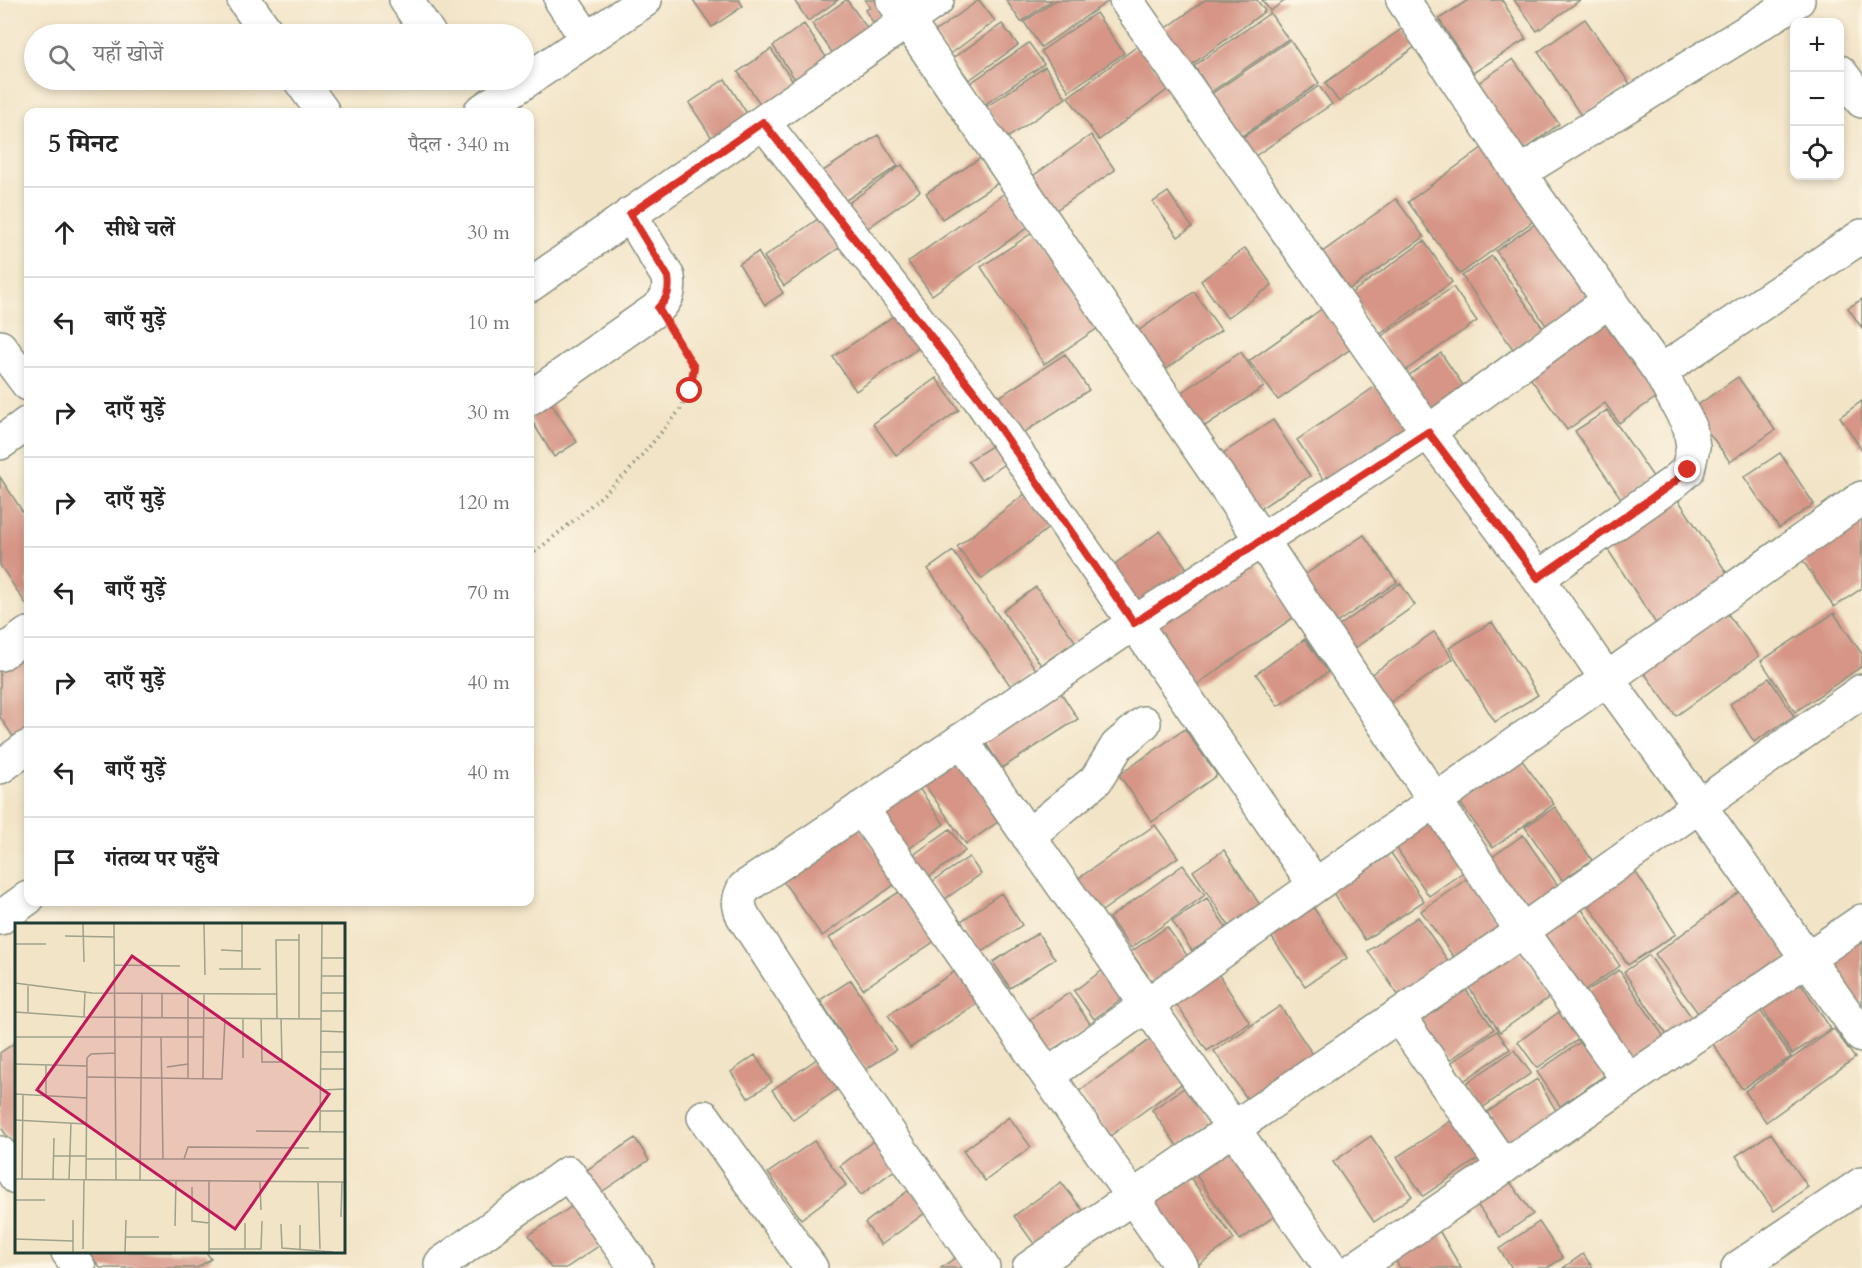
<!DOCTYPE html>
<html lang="hi">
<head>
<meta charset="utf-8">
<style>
	:root { --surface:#fff; --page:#f2f2f2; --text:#222; --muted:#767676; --line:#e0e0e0 }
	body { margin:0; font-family:Cardo,"Noto Serif Devanagari",serif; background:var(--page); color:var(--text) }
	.controls { position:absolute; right:18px; top:18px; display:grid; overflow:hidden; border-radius:12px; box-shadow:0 3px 9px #0003 }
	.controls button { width:54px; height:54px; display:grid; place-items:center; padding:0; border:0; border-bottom:2px solid var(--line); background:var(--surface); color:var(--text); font:30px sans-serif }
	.stop { position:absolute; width:18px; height:18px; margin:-14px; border:4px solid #d93025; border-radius:50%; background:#fff }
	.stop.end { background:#d93025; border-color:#fff; box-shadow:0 2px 6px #0008 }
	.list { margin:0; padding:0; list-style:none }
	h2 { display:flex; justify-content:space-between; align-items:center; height:78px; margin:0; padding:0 24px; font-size:26px }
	h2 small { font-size:20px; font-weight:400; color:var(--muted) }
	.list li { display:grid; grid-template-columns:39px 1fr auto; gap:18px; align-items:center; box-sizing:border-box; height:90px; padding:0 24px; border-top:2px solid var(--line) }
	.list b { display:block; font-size:22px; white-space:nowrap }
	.list em { font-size:20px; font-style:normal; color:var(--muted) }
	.icon { flex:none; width:33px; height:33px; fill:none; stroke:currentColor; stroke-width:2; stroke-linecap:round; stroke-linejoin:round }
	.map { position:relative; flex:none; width:1862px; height:1268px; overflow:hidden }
	.search { position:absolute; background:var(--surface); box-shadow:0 3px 9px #0003; left:24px; top:24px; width:510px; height:66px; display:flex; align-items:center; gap:15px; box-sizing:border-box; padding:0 21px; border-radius:33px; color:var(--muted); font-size:22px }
	.panel { position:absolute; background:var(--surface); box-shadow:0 3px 9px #0003; left:24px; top:108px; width:510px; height:798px; border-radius:12px }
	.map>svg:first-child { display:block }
	.building { fill:#d69586 }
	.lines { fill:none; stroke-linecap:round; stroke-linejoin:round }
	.minor-casing { stroke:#88907e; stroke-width:36 }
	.path { stroke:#88907e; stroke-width:4; stroke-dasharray:1.5 4.5; stroke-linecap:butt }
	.minor { stroke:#fff; stroke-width:33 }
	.route { stroke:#d93025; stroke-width:8 }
	.inset-road { fill:none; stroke:#9ea18c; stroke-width:1.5 }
	.view { fill:#c2185b; fill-opacity:0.15; stroke:#c2185b; stroke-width:3 }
	.inset-edge { fill:none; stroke:#1f3d34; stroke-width:3 }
</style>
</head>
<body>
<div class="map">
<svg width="1862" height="1268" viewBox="0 0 1862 1268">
	<rect width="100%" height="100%" fill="#fcf5e5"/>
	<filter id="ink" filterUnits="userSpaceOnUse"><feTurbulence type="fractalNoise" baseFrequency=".0167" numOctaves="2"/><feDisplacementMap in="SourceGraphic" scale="12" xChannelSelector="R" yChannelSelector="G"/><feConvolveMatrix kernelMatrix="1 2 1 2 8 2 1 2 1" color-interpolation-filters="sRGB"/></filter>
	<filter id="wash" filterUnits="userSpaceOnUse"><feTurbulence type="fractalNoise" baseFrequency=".008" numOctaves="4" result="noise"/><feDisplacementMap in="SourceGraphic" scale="24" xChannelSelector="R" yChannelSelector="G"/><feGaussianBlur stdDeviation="1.35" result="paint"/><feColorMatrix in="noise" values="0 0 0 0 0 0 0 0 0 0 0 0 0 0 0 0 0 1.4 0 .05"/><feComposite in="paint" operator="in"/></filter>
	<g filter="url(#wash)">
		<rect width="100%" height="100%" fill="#f2e4c7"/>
		<g id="blocks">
			<path class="building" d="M693 0H739L743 6 712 27Z
				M794 0H838L808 21Z
				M846 0H847L873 36 838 61 812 24Z
				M865 0H889L880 33 865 10 870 8Z
				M979 0 995 21 949 55 933 33Z
				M1006 0H1052L1021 22Z
				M1056 0H1110L1041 47 1024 22Z
				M1205 0H1257L1265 11 1187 68 1160 33Z
				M1262 0H1286L1270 11Z
				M1468 0H1502L1526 39 1473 73 1439 19Z
				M1514 0H1580L1537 31Z
				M1096 13 1124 53 1069 91 1041 51Z
				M1270 13 1288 39 1211 92 1194 66Z
				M1585 19 1630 84 1582 117 1538 52Z
				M804 24 832 66 800 87 773 46Z
				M1002 24 1018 45 969 80 953 58Z
				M1403 28 1416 46 1339 102 1325 83Z
				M1290 40 1319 83 1239 138 1210 95Z
				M1029 43 1044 64 984 105 969 84Z
				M1139 45 1170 88 1099 140 1068 97Z
				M771 49 800 92 768 115 738 72Z
				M1513 59 1559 124 1518 154 1471 88Z
				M1045 67 1066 98 1007 138 986 107Z
				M725 79 750 118 714 141 689 103Z
				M1319 86 1332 104 1255 156 1242 138Z
				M878 135 898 166 837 206 817 175Z
				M1091 135 1115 170 1053 212 1030 178Z
				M1486 145 1539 217 1460 274 1408 202Z
				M982 157 998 183 942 219 926 193Z
				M902 165 920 191 858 235 840 209Z
				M1008 191 1031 225 932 295 908 262Z
				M1168 192 1192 227 1178 237 1153 202Z
				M1396 199 1424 237 1347 291 1321 253Z
				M822 216 843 245 784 286 764 257Z
				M1541 220 1593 295 1547 327 1496 251Z
				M1038 229 1101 326 1044 364 981 267Z
				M1424 241 1452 282 1379 335 1350 294Z
				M1245 248 1272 285 1227 318 1201 281Z
				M758 252 783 293 765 305 739 264Z
				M1492 256 1543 328 1513 349 1462 276Z
				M1453 287 1477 321 1403 372 1379 338Z
				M1194 292 1221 330 1155 377 1128 338Z
				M1862 299V328L1848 308Z
				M1323 308 1352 348 1278 400 1249 361Z
				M904 309 927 342 856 391 833 357Z
				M1609 314 1664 392 1619 423 1605 403 1567 430 1526 372Z
				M1241 352 1264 387 1199 430 1176 396Z
				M1441 353 1469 394 1426 424 1398 383Z
				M1065 354 1089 390 1020 435 996 399Z
				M1738 377 1775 430 1730 462 1692 409Z
				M936 378 959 410 896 455 873 424Z
				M1379 384 1409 428 1327 485 1297 440Z
				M547 397 577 442 554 457 530 418V408Z
				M1862 401V450L1840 417Z
				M1607 410 1654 478 1622 500 1575 431Z
				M1273 420 1310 476 1255 512 1219 456Z
				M995 444 1007 462 981 480 968 461Z
				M1780 453 1814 504 1779 528 1744 477Z
				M0 477 28 520V607L0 565Z
				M1030 490 1055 523 982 579 957 547Z
				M1675 495 1733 582 1660 630 1603 542Z
				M1862 512V588L1834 607 1799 555Z
				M1160 531 1188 570 1136 607 1108 569Z
				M1364 535 1397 582 1332 626 1300 578Z
				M953 551 1037 671 1012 688 928 569Z
				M1251 554 1294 617 1193 687 1150 624Z
				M1400 583 1415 605 1348 653 1332 631Z
				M1036 587 1075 641 1041 665 1003 611Z
				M1724 609 1759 656 1676 716 1642 670Z
				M1834 613 1862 654V666L1795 712 1761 661Z
				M1492 622 1538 695 1495 722 1449 648Z
				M1434 632 1453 659 1382 708 1363 680Z
				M1305 639 1328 672 1278 706 1256 674Z
				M28 644V737L18 744 0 717V663Z
				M1769 678 1794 716 1754 742 1730 704Z
				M1056 685 1078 719 1002 768 980 734Z
				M1185 729 1217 775 1152 822 1119 775Z
				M959 751 1005 817 966 844 920 778Z
				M1518 755 1554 804 1493 848 1457 799Z
				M914 781 944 824 904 852 874 809Z
				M1555 807 1592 860 1562 880 1525 827Z
				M1434 819 1469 868 1429 896 1395 846Z
				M856 823 898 882 822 936 780 877Z
				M1155 825 1178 857 1095 916 1072 883Z
				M950 829 965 851 922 882 906 860Z
				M1523 835 1561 890 1526 915 1488 860Z
				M1224 850 1264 911 1233 932 1193 871Z
				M1389 850 1424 901 1365 940 1331 890Z
				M969 857 981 874 942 901 930 883Z
				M1183 865 1205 895 1131 948 1109 918Z
				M1631 865 1676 934 1628 965 1583 896Z
				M1467 879 1504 931 1458 963 1421 911Z
				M902 890 935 941 863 989 829 938Z
				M1741 891 1789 958 1703 1020 1655 954Z
				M1001 893 1022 925 981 953 960 922Z
				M1207 898 1227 929 1192 951 1172 921Z
				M1311 904 1347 958 1305 986 1268 932Z
				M1579 905 1620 966 1576 996 1535 935Z
				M1418 917 1453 968 1403 1002 1368 951Z
				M1167 927 1189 958 1153 983 1131 952Z
				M1862 928V1010L1824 955Z
				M1038 933 1055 959 1010 988 993 962Z
				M1516 946 1551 996 1500 1032 1465 982Z
				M1649 955 1694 1021 1669 1038 1624 972Z
				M966 964 987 997 910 1048 888 1015Z
				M1213 966 1250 1023 1207 1051 1170 994Z
				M1107 967 1127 995 1094 1019 1074 991Z
				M1619 970 1668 1043 1627 1070 1578 997Z
				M851 980 896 1050 865 1070 820 1000Z
				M1461 983 1494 1029 1447 1062 1415 1016Z
				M1801 983 1831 1029 1792 1054 1762 1008Z
				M1069 993 1091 1025 1040 1058 1019 1027Z
				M1280 1006 1316 1059 1250 1103 1214 1051Z
				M1563 1009 1583 1036 1537 1068 1518 1042Z
				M1760 1010 1791 1057 1742 1089 1711 1041Z
				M1834 1029 1855 1058 1766 1122 1745 1091Z
				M1497 1031 1510 1049 1462 1082 1449 1064Z
				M1152 1038 1184 1082 1110 1136 1078 1092Z
				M1582 1041 1605 1075 1560 1106 1537 1072Z
				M16 1042V1140L12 1143 0 1126V1053Z
				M1514 1050 1531 1073 1481 1109 1464 1085Z
				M824 1054 845 1084 793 1120 772 1090Z
				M755 1055 772 1082 748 1098 731 1072Z
				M1537 1079 1557 1112 1509 1144 1487 1112Z
				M1184 1088 1210 1123 1177 1146 1152 1110Z
				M1463 1113 1488 1152 1423 1196 1397 1157Z
				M1009 1117 1031 1147 985 1181 963 1151Z
				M1771 1133 1808 1187 1774 1211 1736 1156Z
				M883 1134 904 1163 861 1195 840 1166Z
				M1371 1136 1412 1196 1374 1222 1333 1162Z
				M635 1138 649 1160 597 1195 582 1173Z
				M814 1141 846 1185 801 1219 768 1173Z
				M1230 1143 1279 1213 1240 1240 1192 1169Z
				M1187 1173 1234 1239 1194 1268 1145 1204Z
				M1506 1176 1533 1214 1500 1237 1473 1199Z
				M1061 1182 1085 1213 1037 1248 1014 1216Z
				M913 1187 929 1210 881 1245 865 1223Z
				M580 1201 606 1241 566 1268H551L529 1235Z
				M1539 1222 1563 1258 1547 1268H1512L1499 1249Z
				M1437 1227 1461 1268H1400L1392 1254Z
				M89 1252H206L211 1259 197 1268H100Z
				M962 1253 973 1268H941Z
				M1583 1254 1593 1268H1563Z"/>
		</g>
	</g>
	<g filter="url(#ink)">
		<use href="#blocks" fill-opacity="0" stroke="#88907e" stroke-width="1.5"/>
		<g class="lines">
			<defs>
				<path id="minor" d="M244 0 268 34
					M406 0 429 34
					M561 0 587 39
					M893 0 1261 539 1522 931 1629 1081
					M1126 0 1428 432 1538 578 1606 678 1699 805 1862 1036
					M1403 0 1519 173 1660 372 1690 427 1693 447 1688 470 1673 483 1538 578
					M1840 72 1862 101
					M300 80 323 112
					M480 112 645 0
					M763 122 979 398 1315 885
					M1519 173 1798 0
					M530 285 937 0
					M0 347 28 384
					M1660 372 1862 236
					M530 398 658 308C668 298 670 291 668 277L630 214
					M0 443 28 423
					M0 654 28 634
					M961 740 1331 1268
					M0 767 28 747
					M861 808 1182 1268
					M1028 836 1096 780 1117 746 1144 723
					M0 918 28 898
					M1398 1016 1504 1167
					M1048 1075 1862 498
					M704 1117 811 1268
					M0 1153 16 1177
					M68 1252 79 1268
					M444 1268 441 1264 568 1173 636 1268
					M983 1268 822 1037 743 916C738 905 738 899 744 888L1134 623 1428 432 1610 300
					M1029 1268 1522 931 1862 691
					M1356 1268 1862 921
					M1738 1268 1862 1184"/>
			</defs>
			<use href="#minor" class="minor-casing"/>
			<path class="path" d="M530 556 577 518 627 473 680 410 690 391 694 367 676 337"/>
			<use href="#minor" class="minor"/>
		</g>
	</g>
	<g class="lines" filter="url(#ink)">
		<path class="route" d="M690 391 694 367 658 308C668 298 670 290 668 277L630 214 763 122 979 398 1134 623 1428 432 1538 578 1673 483 1688 470"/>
	</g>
	<g transform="translate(15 923)">
		<rect width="330" height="330" fill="#f2e4c7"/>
		<path class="inset-road" d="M68 1 69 39M99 1 101 257M189 1 190 52M50 13 99 14M0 21H31M206 27 227 28M307 35H330M99 42 165 43M204 46H246M227 46V1M307 53H330M0 60 77 70 261 71M147 70V94M306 70H330M173 71V156M306 88H330M0 89 69 94 306 96M13 89V61M69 94 70 68M228 95V135M246 95 247 139H267L266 95M262 95 261 17H284M284 95V11M306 108 330 109M0 114H188M146 114 148 236M306 129H330M0 141 71 143M31 142V172M152 144 173 141M306 146H330M71 154 207 156 210 95M188 156 189 71M306 167 330 166M0 171 72 175M305 188H330M0 197 71 201M241 208 330 209M305 208 307 1M39 233H71M71 236H330M169 236 173 224 294 225M0 256 330 259M7 256 8 171M38 256 39 215M54 257 56 200M71 257 72 135 76 131 100 130M125 257 127 70M245 259 246 287M303 259 305 326M177 264V298L194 300M0 277H30M326 294 327 259M266 301 267 325 318 329M285 302V326M160 303 161 258M111 314H144M0 316 58 318M68 326 69 257M194 326H246L247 298M230 326V300M58 329V297M110 329 111 297M194 329V258"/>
		<path class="view" d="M117 33 314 171 220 306 22 167Z"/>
		<rect width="330" height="330" class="inset-edge"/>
	</g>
</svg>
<div class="controls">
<button>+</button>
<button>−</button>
<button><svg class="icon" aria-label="locate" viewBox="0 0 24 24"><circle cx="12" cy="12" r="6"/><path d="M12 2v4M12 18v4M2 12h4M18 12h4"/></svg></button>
</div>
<div class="stop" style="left:690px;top:391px"></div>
<div class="stop end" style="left:1688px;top:470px"></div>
<div class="search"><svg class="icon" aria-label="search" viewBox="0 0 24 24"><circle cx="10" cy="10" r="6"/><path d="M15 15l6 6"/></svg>यहाँ खोजें</div>
<section class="panel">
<h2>5 मिनट<small>पैदल · 340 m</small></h2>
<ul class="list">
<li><svg class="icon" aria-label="ahead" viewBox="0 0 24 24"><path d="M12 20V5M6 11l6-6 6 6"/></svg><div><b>सीधे चलें</b></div><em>30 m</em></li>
<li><svg class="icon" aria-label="left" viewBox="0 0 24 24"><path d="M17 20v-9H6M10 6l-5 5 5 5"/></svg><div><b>बाएँ मुड़ें</b></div><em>10 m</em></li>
<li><svg class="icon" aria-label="right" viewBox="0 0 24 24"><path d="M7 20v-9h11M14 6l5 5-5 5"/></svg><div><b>दाएँ मुड़ें</b></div><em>30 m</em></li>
<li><svg class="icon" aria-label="right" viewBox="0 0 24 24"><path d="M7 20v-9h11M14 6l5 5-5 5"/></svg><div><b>दाएँ मुड़ें</b></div><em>120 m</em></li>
<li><svg class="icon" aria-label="left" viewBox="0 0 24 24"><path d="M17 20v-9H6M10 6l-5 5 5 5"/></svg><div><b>बाएँ मुड़ें</b></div><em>70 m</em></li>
<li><svg class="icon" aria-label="right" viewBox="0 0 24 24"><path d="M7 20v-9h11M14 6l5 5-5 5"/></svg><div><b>दाएँ मुड़ें</b></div><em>40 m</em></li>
<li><svg class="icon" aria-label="left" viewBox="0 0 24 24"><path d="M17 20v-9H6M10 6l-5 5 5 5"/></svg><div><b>बाएँ मुड़ें</b></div><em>40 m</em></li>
<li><svg class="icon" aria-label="arrive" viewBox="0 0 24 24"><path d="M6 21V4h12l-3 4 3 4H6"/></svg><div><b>गंतव्य पर पहुँचे</b></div></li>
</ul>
</section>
</div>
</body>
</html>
